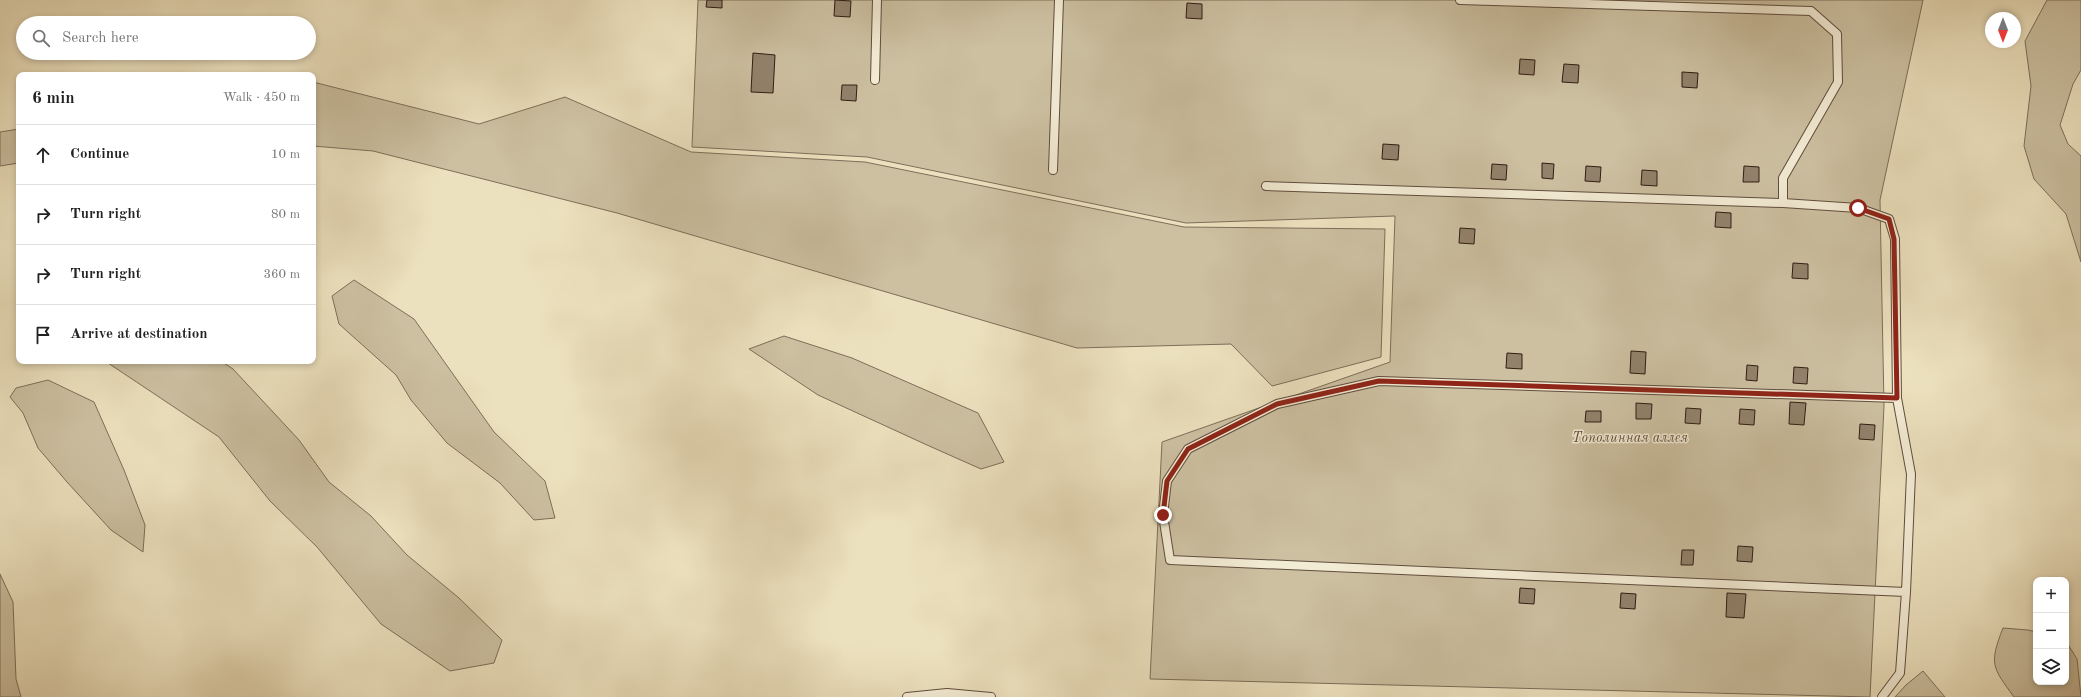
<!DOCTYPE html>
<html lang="en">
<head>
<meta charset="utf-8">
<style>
	:root { --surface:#fff; --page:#f2f2f2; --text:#222; --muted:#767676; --line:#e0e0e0 }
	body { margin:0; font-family:"Old Standard TT",serif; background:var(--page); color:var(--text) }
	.controls { position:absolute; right:12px; bottom:12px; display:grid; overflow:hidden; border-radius:8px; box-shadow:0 2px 6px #0003 }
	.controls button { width:36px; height:36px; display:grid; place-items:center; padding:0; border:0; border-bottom:1px solid var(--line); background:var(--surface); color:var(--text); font:20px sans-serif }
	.compass { position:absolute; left:1985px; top:12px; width:36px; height:36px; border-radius:50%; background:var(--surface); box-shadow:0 2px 6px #0003; rotate:180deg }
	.stop { position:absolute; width:12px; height:12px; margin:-9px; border:3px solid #8f2418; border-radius:50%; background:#fff }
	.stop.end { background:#8f2418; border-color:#fff; box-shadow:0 1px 4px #0008 }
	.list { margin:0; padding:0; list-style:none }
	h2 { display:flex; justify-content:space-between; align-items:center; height:52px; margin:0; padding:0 16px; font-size:17px }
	h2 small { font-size:13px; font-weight:400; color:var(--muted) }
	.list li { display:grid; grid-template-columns:26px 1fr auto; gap:12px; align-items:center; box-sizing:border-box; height:60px; padding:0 16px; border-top:1px solid var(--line) }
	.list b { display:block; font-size:15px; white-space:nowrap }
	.list em { font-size:13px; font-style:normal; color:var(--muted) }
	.icon { flex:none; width:22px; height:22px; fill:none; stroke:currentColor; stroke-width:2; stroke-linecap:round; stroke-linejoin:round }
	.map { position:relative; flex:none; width:2081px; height:697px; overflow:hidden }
	.search { position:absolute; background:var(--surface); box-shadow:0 2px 6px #0003; left:16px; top:16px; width:300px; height:44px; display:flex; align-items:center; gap:10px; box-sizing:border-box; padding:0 14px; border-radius:22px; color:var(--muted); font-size:15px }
	.panel { position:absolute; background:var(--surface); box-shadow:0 2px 6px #0003; left:16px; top:72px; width:300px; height:292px; border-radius:8px }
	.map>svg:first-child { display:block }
	.green { fill:#ccc0a1; stroke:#7e6e5a }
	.building { fill:#92826c; stroke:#301c13 }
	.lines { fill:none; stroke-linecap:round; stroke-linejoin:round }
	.service-casing { stroke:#5f4d3e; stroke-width:10 }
	.service { stroke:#f3ecd5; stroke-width:8 }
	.route { stroke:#8f2418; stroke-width:5 }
	.labels { text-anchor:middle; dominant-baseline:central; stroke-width:3; stroke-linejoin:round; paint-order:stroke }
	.park-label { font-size:14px; font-style:italic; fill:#5f4d3e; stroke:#f3ecd5 }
</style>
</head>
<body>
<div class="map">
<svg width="2081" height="697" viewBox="0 0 2081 697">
	<rect width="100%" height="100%" fill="#ece1be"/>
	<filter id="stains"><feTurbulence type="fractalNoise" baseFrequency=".005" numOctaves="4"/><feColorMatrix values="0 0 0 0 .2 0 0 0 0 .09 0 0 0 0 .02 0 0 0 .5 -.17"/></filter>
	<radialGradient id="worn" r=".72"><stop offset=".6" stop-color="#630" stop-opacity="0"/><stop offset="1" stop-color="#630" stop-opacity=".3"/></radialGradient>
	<path class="green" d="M698 0H1923L1880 200 1884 406 1870 697 1150 679 1162 442 1390 362 1395 216 1186 223 867 157 692 147Z
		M2047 0H2081V70L2073 84 2060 125 2068 144 2081 156V262L2066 214 2034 179 2024 146 2031 86 2025 41Z
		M313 82 479 124 565 97 691 152 865 162 1184 227 1385 229 1381 357 1272 386 1231 344 1077 348 617 213 373 151 313 146Z
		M19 129V163L0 166V132Z
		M354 280 414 319 494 432 545 481 555 518 534 520 500 483 447 443 411 400 396 375 339 324 332 296Z
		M784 336 852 358 978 413 1004 462 981 469 927 445 818 395 749 349Z
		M105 361H221L233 369 299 440 329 482 371 516 407 555 459 598 502 640 494 663 450 671 381 624 317 547 270 501 219 437Z
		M48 380 94 402 124 470 145 525 143 552 111 530 67 482 38 448 23 413 10 397 16 388Z
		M0 574 13 602 16 679 21 697H0Z
		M2003 628 2028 630 2036 632V682H2066L2067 643 2077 659 2081 697H2014C1992 667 1989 664 2003 628Z
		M1923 671 1945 697H1895L1906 685Z"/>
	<path class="building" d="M707 0H722V8L706 7Z
		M835 0 851 1 850 17 834 16Z
		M1187 3 1202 4V19L1186 18Z
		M753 53 775 55 773 93 751 92Z
		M1520 59 1535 60 1534 75 1519 74Z
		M1564 64 1579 65 1578 83 1562 82Z
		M1682 72 1698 73 1697 88 1682 87Z
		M842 85H857L856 101 841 100Z
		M1383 144 1399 145 1398 160 1382 159Z
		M1542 163 1554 164 1553 179 1542 178Z
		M1492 164 1507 165 1506 180 1491 179Z
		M1586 166 1601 167 1600 182 1585 181Z
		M1744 166 1759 167V182H1743Z
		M1642 170 1657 171V186L1641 185Z
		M1716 212 1731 213V228L1715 227Z
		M1460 228 1475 229 1474 244 1459 243Z
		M1793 263 1808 264V279L1792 278Z
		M1631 351 1646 352 1645 374 1630 373Z
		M1507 353 1522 354V369L1506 368Z
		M1747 365 1758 366 1757 381 1746 380Z
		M1794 367 1808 368 1807 384 1793 383Z
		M1790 402 1806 403 1804 425 1789 424Z
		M1636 403 1652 404 1651 419H1636Z
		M1686 408 1701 409 1700 424 1685 423Z
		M1740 409 1755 410 1754 425 1739 424Z
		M1586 411H1601V422H1585Z
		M1860 424 1875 425 1874 440 1859 439Z
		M1738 546 1753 547 1752 562 1737 561Z
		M1682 550H1694L1693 565H1681Z
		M1520 588 1535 589 1534 604 1519 603Z
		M1621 593 1636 594 1635 609 1620 608Z
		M1727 593 1746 594 1744 618 1726 617Z"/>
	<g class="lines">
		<defs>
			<path id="service" d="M875 80 877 0
				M1053 170 1059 0
				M1266 186 1783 203V178L1838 82 1837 34 1811 11 1460 0
				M1783 203 1858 208 1889 219 1895 239 1897 398 1379 381 1277 404 1188 449 1167 481 1163 515 1170 560 1906 592 1911 474 1897 398
				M907 697 947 693 991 697
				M1882 697 1900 673 1906 592"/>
		</defs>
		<use href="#service" class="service-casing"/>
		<use href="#service" class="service"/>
	</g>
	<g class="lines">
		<path class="route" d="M1163 515 1167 481 1188 449 1277 404 1379 381 1897 398 1894 239 1889 219 1858 208"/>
	</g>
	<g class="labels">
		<g class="park-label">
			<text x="1630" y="438">Тополинная аллея</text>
		</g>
	</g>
	<rect width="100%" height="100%" filter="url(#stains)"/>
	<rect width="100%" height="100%" fill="url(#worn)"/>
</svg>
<div class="controls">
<button>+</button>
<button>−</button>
<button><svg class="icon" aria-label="layers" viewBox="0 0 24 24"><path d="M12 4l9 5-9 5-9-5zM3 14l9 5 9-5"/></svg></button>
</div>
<svg class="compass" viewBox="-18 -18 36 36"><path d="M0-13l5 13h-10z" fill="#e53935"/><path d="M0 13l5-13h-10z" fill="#767676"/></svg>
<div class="stop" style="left:1858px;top:208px"></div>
<div class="stop end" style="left:1163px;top:515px"></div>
<div class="search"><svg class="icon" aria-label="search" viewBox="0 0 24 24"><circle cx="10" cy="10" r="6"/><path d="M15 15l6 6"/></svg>Search here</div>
<section class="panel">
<h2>6 min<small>Walk · 450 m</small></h2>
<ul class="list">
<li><svg class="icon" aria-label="ahead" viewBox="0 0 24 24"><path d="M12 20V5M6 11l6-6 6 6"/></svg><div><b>Continue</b></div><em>10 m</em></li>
<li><svg class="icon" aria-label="right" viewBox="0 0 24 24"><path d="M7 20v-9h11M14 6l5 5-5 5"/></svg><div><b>Turn right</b></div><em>80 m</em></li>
<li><svg class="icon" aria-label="right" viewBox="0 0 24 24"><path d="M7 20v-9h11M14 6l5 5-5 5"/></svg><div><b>Turn right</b></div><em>360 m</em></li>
<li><svg class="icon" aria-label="arrive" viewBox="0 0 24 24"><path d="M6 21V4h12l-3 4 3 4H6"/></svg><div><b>Arrive at destination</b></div></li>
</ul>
</section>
</div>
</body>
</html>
